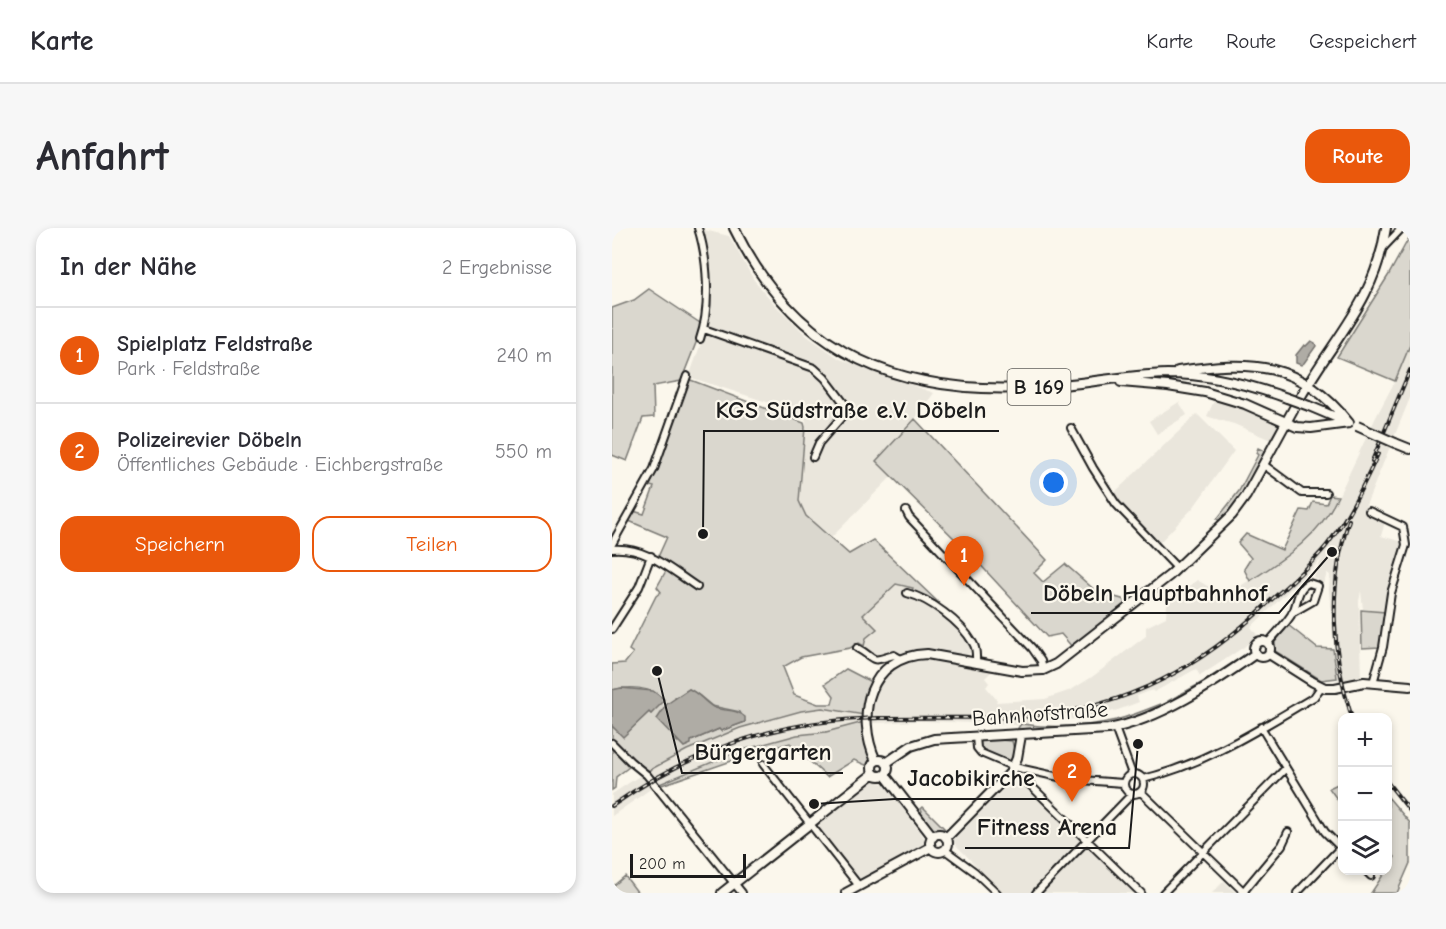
<!DOCTYPE html>
<html lang="de">
<head>
<meta charset="utf-8">
<style>
	:root { --surface:#fff; --page:#f7f7f7; --text:#2b2b33; --muted:#7c7c81; --line:#e1e1e2; --accent:#ea580c }
	body { margin:0; font-family:"Comic Neue",sans-serif; background:var(--page); color:var(--text) }
	.controls { position:absolute; right:18px; bottom:18px; display:grid; overflow:hidden; border-radius:12px; box-shadow:0 3px 9px #0003 }
	.controls button { width:54px; height:54px; display:grid; place-items:center; padding:0; border:0; border-bottom:2px solid var(--line); background:var(--surface); color:var(--text); font:30px sans-serif }
	.scale { position:absolute; left:18px; bottom:15px; width:116px; box-sizing:border-box; padding-left:6px; border:3px solid #1c1c1c; border-top:0; font-size:16px; line-height:21px; white-space:nowrap; color:#1c1c1c; -webkit-text-stroke:4px #fbf7ec; paint-order:stroke }
	.you { position:absolute; left:442px; top:255px; width:21px; height:21px; margin:-15px; border:4px solid #fff; border-radius:50%; background:#1a73e8; box-shadow:0 0 0 9px #1a73e833 }
	.badge { display:grid; place-items:center; width:39px; height:39px; border-radius:50%; background:var(--accent); color:#fff; font-size:20px; font-weight:700 }
	.pin { position:absolute; translate:-50% -50px; filter:drop-shadow(0 2px 3px #0008) }
	.pin::after { content:''; position:absolute; top:32px; width:21px; height:18px; background:inherit; clip-path:polygon(0 0,100% 0,50% 100%) }
	.list { margin:0; padding:0; list-style:none }
	h2 { display:flex; justify-content:space-between; align-items:center; height:78px; margin:0; padding:0 24px; font-size:26px }
	h2 small { font-size:20px; font-weight:400; color:var(--muted) }
	.list li { display:grid; grid-template-columns:39px 1fr auto; gap:18px; align-items:center; box-sizing:border-box; height:96px; padding:0 24px; border-top:2px solid var(--line) }
	.list b { display:block; font-size:22px; white-space:nowrap }
	.list p { margin:0; font-size:20px; white-space:nowrap; color:var(--muted) }
	.list em { font-size:20px; font-style:normal; color:var(--muted) }
	.actions { display:flex; gap:12px; padding:18px 24px }
	.actions a { flex:1; padding:14px 0; border:2px solid var(--accent); border-radius:18px; text-align:center; font-size:21px; color:var(--accent) }
	.actions .main { background:var(--accent); color:#fff }
	.icon { flex:none; width:33px; height:33px; fill:none; stroke:currentColor; stroke-width:2; stroke-linecap:round; stroke-linejoin:round }
	.map { position:relative; flex:none; width:798px; height:665px; overflow:hidden; border-radius:18px }
	header { display:flex; align-items:center; gap:36px; box-sizing:border-box; height:84px; padding:0 30px; background:var(--surface); border-bottom:2px solid var(--line) }
	header strong { font-size:28px }
	nav { display:flex; gap:33px; margin-inline-start:auto; font-size:21px }
	.intro { display:flex; align-items:center; justify-content:space-between; box-sizing:border-box; height:144px; padding:0 36px }
	h1 { margin:0; font-size:42px }
	.button { padding:15px 27px; border-radius:18px; background:var(--accent); color:#fff; font-size:21px; font-weight:700 }
	main { display:flex; gap:36px; padding:0 36px }
	aside { flex:1; background:var(--surface); border-radius:18px; box-shadow:0 3px 9px #0003 }
	.map>svg:first-child { display:block }
	.built { fill:#eae6dc }
	.green { fill:#dad7ce; stroke:#7b7a75; stroke-width:1.5; fill-rule:evenodd }
	.water { fill:#afaca5; stroke:#74726e; stroke-width:1.5 }
	.lines { fill:none; stroke-linecap:round; stroke-linejoin:round }
	.minor-casing { stroke:#1c1c1c; stroke-width:10 }
	.major-casing { stroke:#1c1c1c; stroke-width:12 }
	.minor { stroke:#fbf7ec; stroke-width:6 }
	.major { stroke:#fbf7ec; stroke-width:8 }
	.rail-casing { stroke:#1c1c1c; stroke-width:4 }
	.rail { stroke:#fbf7ec; stroke-width:1.5; stroke-dasharray:4.5; stroke-linecap:butt }
	.major-bridge-casing { stroke:#1c1c1c; stroke-width:12; stroke-linecap:butt }
	.major-bridge { stroke:#fbf7ec; stroke-width:8 }
	.labels { text-anchor:middle; dominant-baseline:central; stroke-width:4.5; stroke-linejoin:round; paint-order:stroke }
	.shield { fill:#fbf7ec; stroke:#5f5e5a; stroke-width:1.5 }
	.shield-label { font-size:21px; font-weight:bold; fill:#1c1c1c }
	.street-label { font-size:22px; fill:#1c1c1c; stroke:#fbf7ec }
	.leader { fill:none; stroke:#1c1c1c; stroke-width:2 }
	.callout-dot { fill:#1c1c1c; stroke:#fbf7ec; stroke-width:2 }
	.callout-label { font-size:24px; text-anchor:middle; font-weight:bold; fill:#1c1c1c; stroke:#fbf7ec; stroke-width:4.5; stroke-linejoin:round; paint-order:stroke }
</style>
</head>
<body>
<header>
<strong>Karte</strong>
<nav><a>Karte</a><a>Route</a><a>Gespeichert</a></nav>
</header>
<div class="intro"><h1>Anfahrt</h1><a class="button">Route</a></div>
<main>
<aside>
<h2>In der Nähe<small>2 Ergebnisse</small></h2>
<ul class="list">
<li><span class="badge">1</span><div><b>Spielplatz Feldstraße</b><p>Park · Feldstraße</p></div><em>240 m</em></li>
<li><span class="badge">2</span><div><b>Polizeirevier Döbeln</b><p>Öffentliches Gebäude · Eichbergstraße</p></div><em>550 m</em></li>
</ul>
<div class="actions"><a class="main">Speichern</a><a>Teilen</a></div>
</aside>
<div class="map">
<svg width="798" height="665" viewBox="0 0 798 665">
	<rect width="100%" height="100%" fill="#fbf7ec"/>
	<filter id="ink" filterUnits="userSpaceOnUse"><feTurbulence type="fractalNoise" baseFrequency=".0167" numOctaves="2"/><feDisplacementMap in="SourceGraphic" scale="12" xChannelSelector="R" yChannelSelector="G"/><feConvolveMatrix kernelMatrix="1 2 1 2 8 2 1 2 1" color-interpolation-filters="sRGB"/></filter>
	<g filter="url(#ink)">
		<path class="built" d="M88 1 117 8 142 52 164 78 195 108 228 131 322 165 303 191 265 233 280 248 220 309 194 288 187 273 194 192 158 175 77 149 95 98 96 65Z
			M798 117V170L752 282 773 294 769 308 791 314 772 384 751 381 749 363 747 373 749 452 728 458 725 450 717 362 718 347 715 345 712 355 701 349 710 331 639 399 645 407 632 419 588 448 584 441 542 464 540 462 525 468 527 474 506 482 469 491 419 493 417 497 409 496 408 498 396 496 307 493 261 495 262 485H257V481L266 455 286 437 300 432 316 430 381 442 373 450 377 455 374 459 385 472 384 474 433 471 459 462 480 449 534 408V399L554 389 555 376 585 352 613 368 681 324 718 286 764 189 783 153Z
			M604 169 643 182 667 196 661 213 622 196 597 189 595 188Z
			M567 174 575 187 545 206 537 193Z
			M585 186 622 223 581 280 544 318 501 266Z
			M284 356 301 360 300 367 318 376 331 387 359 417 358 425 355 427 327 423 307 424 292 427 282 426 267 431 255 425 252 418 254 410 251 387Z
			M210 480 252 487V494L214 504 185 507 91 537 45 557 34 544 75 522 128 500 198 481Z
			M29 547 40 560 0 588V566Z
			M408 548 477 619 524 665H391L340 613 404 549Z
			M261 552 273 556 316 615 314 618 249 653 203 597Z
			M612 653 624 665H600Z"/>
		<path class="green" d="M798 8V117L783 153 725 129 776 48Z
			M37 61 91 97 69 153 41 158 42 189 31 190 15 233 0 227V80L22 72Z
			M76 151 192 195 193 199 187 273 194 288 237 326 261 312 327 375 300 363 301 360 284 356 251 387 265 401 254 410 252 418 247 415 238 420 189 429 171 439 182 467 206 476H220L222 468 213 456 234 441 261 455 252 487 210 480 189 483 128 500 75 522 34 544 0 512V498L11 508 37 484 39 486 51 471C38 458 17 458 0 462V436L13 435 21 425 17 422 44 368 49 364 45 359 55 341 76 357V352L60 337 46 329 55 309 17 293 21 283 32 286 42 259 38 258ZM77 461 88 468 100 478 128 484 133 494 109 503 107 501 79 513 65 514 63 510V470Z
			M303 191 435 332 422 345 431 354 453 336 485 364 510 371 516 376 461 420 449 406 435 409 362 330 264 233Z
			M646 220 654 224 626 276 609 294 605 291 627 263 646 227 644 225Z
			M718 267 726 268C708 308 673 330 638 353L632 341 639 330 626 315 634 306 670 322 689 282 697 283 701 274 714 276Z
			M749 382 773 384 768 419 750 420Z
			M676 397 705 420 721 421 725 450 709 452 663 423V414Z
			M636 425 599 452 556 474V473L591 454Z
			M549 476 535 484 502 496 406 503V500L409 496C439 500 474 499 504 492 519 488 534 482 549 476Z
			M252 494 258 531 256 538 242 532 215 549 178 515 140 526 47 558 45 557 127 523 185 507 214 504Z
			M375 511 400 513 402 521 399 533 371 523 367 516 368 513Z
			M0 520 17 539 4 549 3 560 0 562Z
			M730 554V578L717 560Z
			M776 569 798 595V635L785 665H759L783 629 776 621Z
			M311 579 335 603H322L307 587 310 583 309 581Z
			M13 648 26 665H0V659Z"/>
		<path class="water" d="M699 113 703 115 704 118 692 135 689 137 684 135V127L692 117 694 118Z
			M9 460 41 463 52 471 51 474 39 486 37 484 11 509 0 498V462Z
			M77 461C87 465 92 474 101 479 111 484 124 480 133 489V494L109 503 107 501 79 513V516L72 519 45 491 55 476Z"/>
		<g class="lines">
			<defs>
				<path id="minor" d="M86 0C96 31 99 80 88 111
					M770 21 788 2
					M92 101 202 140 213 150 235 179 233 185 207 215 201 229
					M459 200 481 240 504 276 565 340
					M652 237 690 265H714
					M294 283 297 289 420 420 429 433 431 442
					M757 283 791 299 794 317 779 365 771 419 761 455
					M0 316 42 241 75 148
					M0 321C34 318 59 342 85 359
					M295 365C318 371 349 394 361 415 365 421 364 428 364 434
					M0 401 27 359 39 328
					M656 415C664 405 675 395 681 384 686 374 685 359 697 355L706 358 701 373 680 385
					M245 420C267 432 255 435 282 427L289 431
					M649 499 713 604 730 621
					M503 500 520 546
					M364 509 365 520 369 525 402 539 456 551 511 555
					M0 515 19 534 35 547 130 665
					M151 536 247 658
					M512 556a10 10 0 1 1 20 0a10 10 0 1 1-20 0Z
					M410 549 529 665
					M531 551C594 536 647 501 702 469L709 459
					M529 564 633 665
					M333 622 363 644 385 665
					M753 642 759 648
					M631 664 670 617 676 604
					M424 665 519 567
					M551 665 674 540
					M685 665 729 619"/>
				<path id="major" d="M122 0C185 129 291 169 429 159 471 156 513 147 555 146 596 146 636 156 675 170
					M566 143C639 132 688 133 737 195
					M509 154 556 158 593 164 633 176 685 199 699 200 737 195
					M688 170C722 109 763 74 774 0
					M697 178 735 194
					M783 215 798 221
					M642 421a8 8 0 1 1 16 0a8 8 0 1 1-16 0Z
					M657 426 701 454 713 460H723L752 454 798 458
					M260 540a8 8 0 1 1 16 0a8 8 0 1 1-16 0Z
					M264 533C243 487 256 428 315 426L410 443 431 442 444 436 558 347 620 287 634 268 683 178
					M274 535 299 518 322 511 496 501C547 492 602 455 643 426
					M273 547 321 609
					M318 615a9 9 0 1 1 18 0a9 9 0 1 1-18 0Z
					M334 610 399 544 405 530 409 507
					M110 665 261 546
					M234 665 319 619"/>
			</defs>
			<use href="#minor" class="minor-casing"/>
			<use href="#major" class="major-casing"/>
			<use href="#minor" class="minor"/>
			<use href="#major" class="major"/>
			<defs>
				<path id="rail" d="M760 233 798 142
					M737 292C716 356 719 426 740 490
					M776 555 798 583
					M0 578C60 535 131 505 204 495 277 485 349 493 421 488 515 480 591 438 657 374 677 356 698 338 715 317 736 290 752 257 766 226"/>
			</defs>
			<use href="#rail" class="rail-casing"/>
			<use href="#rail" class="rail"/>
			<defs>
				<path id="major-bridge" d="M675 170 697 178
					M745 198 783 215"/>
			</defs>
			<use href="#major-bridge" class="major-bridge-casing"/>
			<use href="#major-bridge" class="major-bridge"/>
		</g>
	</g>
	<g class="labels">
		<rect class="shield" x="395.5" y="141" width="63" height="36" rx="4.5"/>
		<g class="shield-label">
			<text x="427" y="159">B 169</text>
		</g>
		<g class="street-label">
			<text transform="translate(428 486) rotate(-4)">Bahnhofstraße</text>
		</g>
	</g>
	<path class="leader" d="M91 306L92 203H387M720 324L667 385H419M45 443L70 545H231M202 576L283 571H435M526 516L517 620H353"/>
	<g class="callout-dot">
		<circle cx="91" cy="306" r="6"/>
		<circle cx="720" cy="324" r="6"/>
		<circle cx="45" cy="443" r="6"/>
		<circle cx="202" cy="576" r="6"/>
		<circle cx="526" cy="516" r="6"/>
	</g>
	<g class="callout-label">
		<text x="239" y="190">KGS Südstraße e.V. Döbeln</text>
		<text x="543" y="373">Döbeln Hauptbahnhof</text>
		<text x="151" y="532">Bürgergarten</text>
		<text x="359" y="558">Jacobikirche</text>
		<text x="435" y="607">Fitness Arena</text>
	</g>
</svg>
<div class="controls">
<button>+</button>
<button>−</button>
<button><svg class="icon" aria-label="layers" viewBox="0 0 24 24"><path d="M12 4l9 5-9 5-9-5zM3 14l9 5 9-5"/></svg></button>
</div>
<div class="scale">200 m</div>
<div class="you"></div>
<div class="pin badge" style="left:352px;top:358px">1</div>
<div class="pin badge" style="left:460px;top:574px">2</div>
</div>
</main>
</body>
</html>
